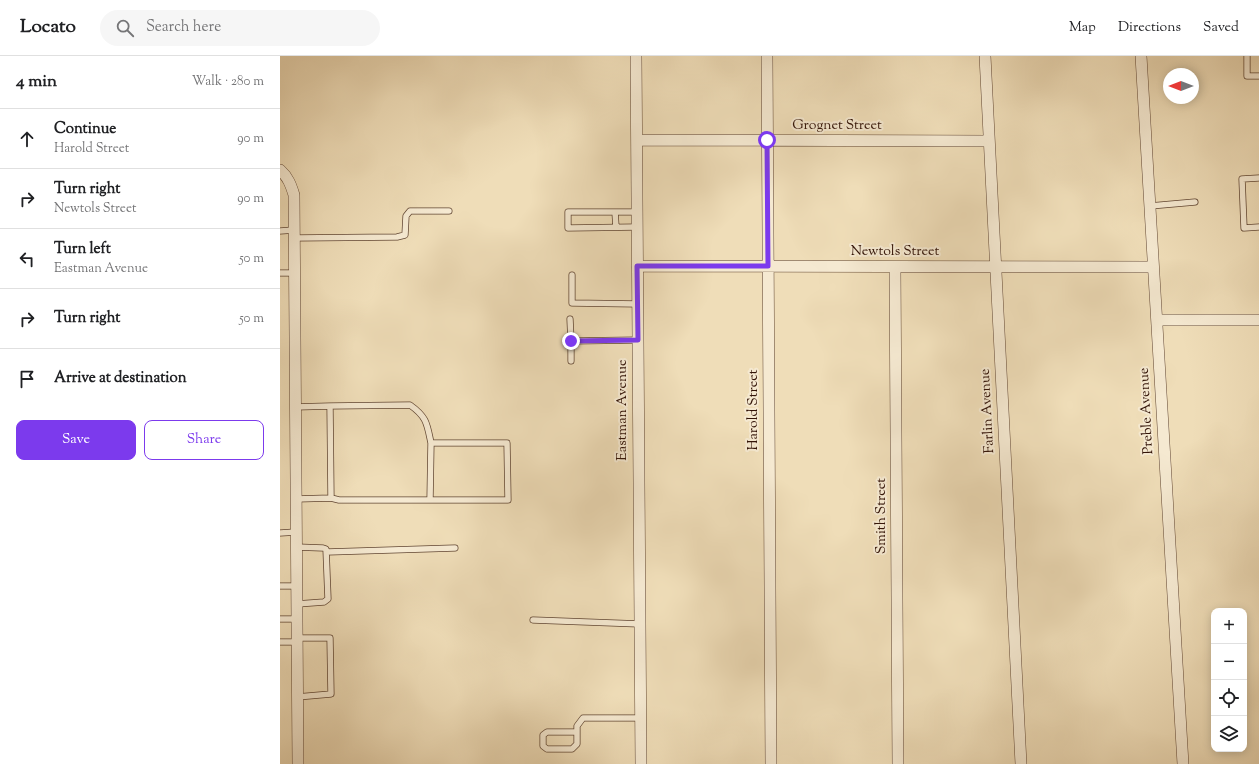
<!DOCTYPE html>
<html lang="en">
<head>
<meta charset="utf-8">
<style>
	:root { --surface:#fff; --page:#f6f6f6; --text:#202124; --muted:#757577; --line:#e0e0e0; --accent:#7c3aed }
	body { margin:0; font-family:"Sorts Mill Goudy",serif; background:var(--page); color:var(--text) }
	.controls { position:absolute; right:12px; bottom:12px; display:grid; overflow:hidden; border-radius:8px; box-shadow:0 2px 10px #0003 }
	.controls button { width:36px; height:36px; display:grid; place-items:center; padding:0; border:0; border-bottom:1px solid var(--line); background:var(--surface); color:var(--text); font:20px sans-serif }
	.compass { position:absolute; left:883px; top:12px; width:36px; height:36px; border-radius:50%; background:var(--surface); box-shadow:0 2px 10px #0003; rotate:270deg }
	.stop { position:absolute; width:12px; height:12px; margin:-9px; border:3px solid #7c3aed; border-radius:50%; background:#fff }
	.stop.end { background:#7c3aed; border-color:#fff; box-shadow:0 1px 4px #0008 }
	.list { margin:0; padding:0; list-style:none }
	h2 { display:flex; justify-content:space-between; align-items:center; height:52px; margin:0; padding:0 16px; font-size:17px }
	h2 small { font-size:13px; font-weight:400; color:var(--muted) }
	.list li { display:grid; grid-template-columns:26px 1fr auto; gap:12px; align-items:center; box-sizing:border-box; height:60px; padding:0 16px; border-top:1px solid var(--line) }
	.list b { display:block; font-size:15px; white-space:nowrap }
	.list p { margin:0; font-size:13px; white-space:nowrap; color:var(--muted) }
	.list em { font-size:13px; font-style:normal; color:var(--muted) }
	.actions { display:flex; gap:8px; padding:12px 16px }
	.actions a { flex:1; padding:9px 0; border:1px solid var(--accent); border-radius:8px; text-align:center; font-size:14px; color:var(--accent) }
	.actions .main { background:var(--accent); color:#fff }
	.icon { flex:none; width:22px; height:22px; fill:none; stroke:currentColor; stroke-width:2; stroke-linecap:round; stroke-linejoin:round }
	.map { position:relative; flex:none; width:979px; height:708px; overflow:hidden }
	header { display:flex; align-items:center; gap:24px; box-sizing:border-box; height:56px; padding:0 20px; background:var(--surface); border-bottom:1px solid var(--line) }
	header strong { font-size:19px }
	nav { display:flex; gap:22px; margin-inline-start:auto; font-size:14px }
	.search { width:280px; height:36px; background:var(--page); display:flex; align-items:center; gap:10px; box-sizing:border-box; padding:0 14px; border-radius:22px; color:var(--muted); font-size:15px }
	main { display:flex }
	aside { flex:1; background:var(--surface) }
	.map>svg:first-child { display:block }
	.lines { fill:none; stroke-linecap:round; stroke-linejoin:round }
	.lane-casing { stroke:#614633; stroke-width:7 }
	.street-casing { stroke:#614633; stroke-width:12 }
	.lane { stroke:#f5e9d1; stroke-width:5.5 }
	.street { stroke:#f5e9d1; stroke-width:11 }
	.route { stroke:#7c3aed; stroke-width:5 }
	.labels { text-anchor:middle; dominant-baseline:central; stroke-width:4; stroke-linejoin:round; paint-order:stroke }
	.street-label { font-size:14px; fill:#321307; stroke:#f5e9d1 }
</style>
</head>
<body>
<header>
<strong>Locato</strong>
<div class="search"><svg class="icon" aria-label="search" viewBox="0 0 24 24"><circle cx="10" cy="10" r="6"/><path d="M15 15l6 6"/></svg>Search here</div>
<nav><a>Map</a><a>Directions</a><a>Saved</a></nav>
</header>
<main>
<aside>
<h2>4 min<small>Walk · 280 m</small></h2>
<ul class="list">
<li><svg class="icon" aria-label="ahead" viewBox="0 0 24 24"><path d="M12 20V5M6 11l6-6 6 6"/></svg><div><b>Continue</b><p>Harold Street</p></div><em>90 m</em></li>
<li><svg class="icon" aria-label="right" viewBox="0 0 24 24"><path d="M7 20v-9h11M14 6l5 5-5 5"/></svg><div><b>Turn right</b><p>Newtols Street</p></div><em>90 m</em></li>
<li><svg class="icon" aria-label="left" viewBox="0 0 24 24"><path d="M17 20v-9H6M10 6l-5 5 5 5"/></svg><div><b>Turn left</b><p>Eastman Avenue</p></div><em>50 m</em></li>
<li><svg class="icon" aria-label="right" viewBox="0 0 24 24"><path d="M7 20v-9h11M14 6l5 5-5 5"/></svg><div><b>Turn right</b></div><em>50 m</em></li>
<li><svg class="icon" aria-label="arrive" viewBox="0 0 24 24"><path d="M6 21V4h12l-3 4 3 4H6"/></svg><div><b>Arrive at destination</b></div></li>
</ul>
<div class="actions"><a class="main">Save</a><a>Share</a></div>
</aside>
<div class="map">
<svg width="979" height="708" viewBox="0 0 979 708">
	<rect width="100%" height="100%" fill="#efddb8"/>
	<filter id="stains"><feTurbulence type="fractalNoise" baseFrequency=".005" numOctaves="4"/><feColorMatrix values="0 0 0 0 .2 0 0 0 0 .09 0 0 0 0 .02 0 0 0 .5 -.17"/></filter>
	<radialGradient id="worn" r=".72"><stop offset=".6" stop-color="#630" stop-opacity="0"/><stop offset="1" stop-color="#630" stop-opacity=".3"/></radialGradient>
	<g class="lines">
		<defs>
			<path id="lane" d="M967 0V20H979
				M979 122 962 123 964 172 979 171
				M870 150 915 146
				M335 156 336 171
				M357 171 288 172V156H357
				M0 175 14 174
				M14 182 117 181 125 179 126 160 130 155H169
				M0 217H14
				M292 219V247L358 248
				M290 263 291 285 358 284
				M291 285V305
				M50 350 130 349C147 361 147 368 151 387
				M15 351 50 350 51 442
				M16 443 51 442 59 444H228L227 387H151L150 444
				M0 477 16 476
				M16 491 43 492 46 493 48 543 44 546 17 548
				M47 496 175 492
				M0 530H17
				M0 563H17
				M253 564 360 568
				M17 582H50L51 638 17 641
				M0 586H17
				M297 676H267L263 679V690L267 693H292L297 688V670L303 662H360"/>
			<path id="street" d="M356 0 361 708
				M487 0 491 708
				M705 0 741 708
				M861 0 903 708
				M357 84 709 85
				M0 114C8 121 11 129 14 139L18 708
				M357 210 873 211
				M615 211 618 708
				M877 264H979"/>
		</defs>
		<use href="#lane" class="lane-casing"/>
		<use href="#street" class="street-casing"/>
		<use href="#lane" class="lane"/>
		<use href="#street" class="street"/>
	</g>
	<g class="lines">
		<path class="route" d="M291 285 358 284 357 210H488L487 84"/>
	</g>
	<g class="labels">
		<g class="street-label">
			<text x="557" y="70">Grognet Street</text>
			<text x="615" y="196">Newtols Street</text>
			<text transform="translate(343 354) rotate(-90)">Eastman Avenue</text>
			<text transform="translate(474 354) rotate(-90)">Harold Street</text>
			<text transform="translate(708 355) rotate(-93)">Farlin Avenue</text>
			<text transform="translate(867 355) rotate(-93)">Preble Avenue</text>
			<text transform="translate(602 460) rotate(-90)">Smith Street</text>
		</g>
	</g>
	<rect width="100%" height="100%" filter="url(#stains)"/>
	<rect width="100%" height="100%" fill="url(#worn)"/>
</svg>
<div class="controls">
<button>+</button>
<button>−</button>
<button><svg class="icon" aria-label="locate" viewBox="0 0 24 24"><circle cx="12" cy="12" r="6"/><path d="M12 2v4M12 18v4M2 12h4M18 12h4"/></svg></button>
<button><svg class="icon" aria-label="layers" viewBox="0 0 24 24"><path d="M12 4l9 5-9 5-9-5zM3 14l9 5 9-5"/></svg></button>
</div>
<svg class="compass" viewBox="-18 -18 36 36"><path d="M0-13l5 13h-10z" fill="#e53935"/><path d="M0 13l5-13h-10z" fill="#757577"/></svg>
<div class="stop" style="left:487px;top:84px"></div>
<div class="stop end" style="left:291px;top:285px"></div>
</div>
</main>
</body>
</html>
